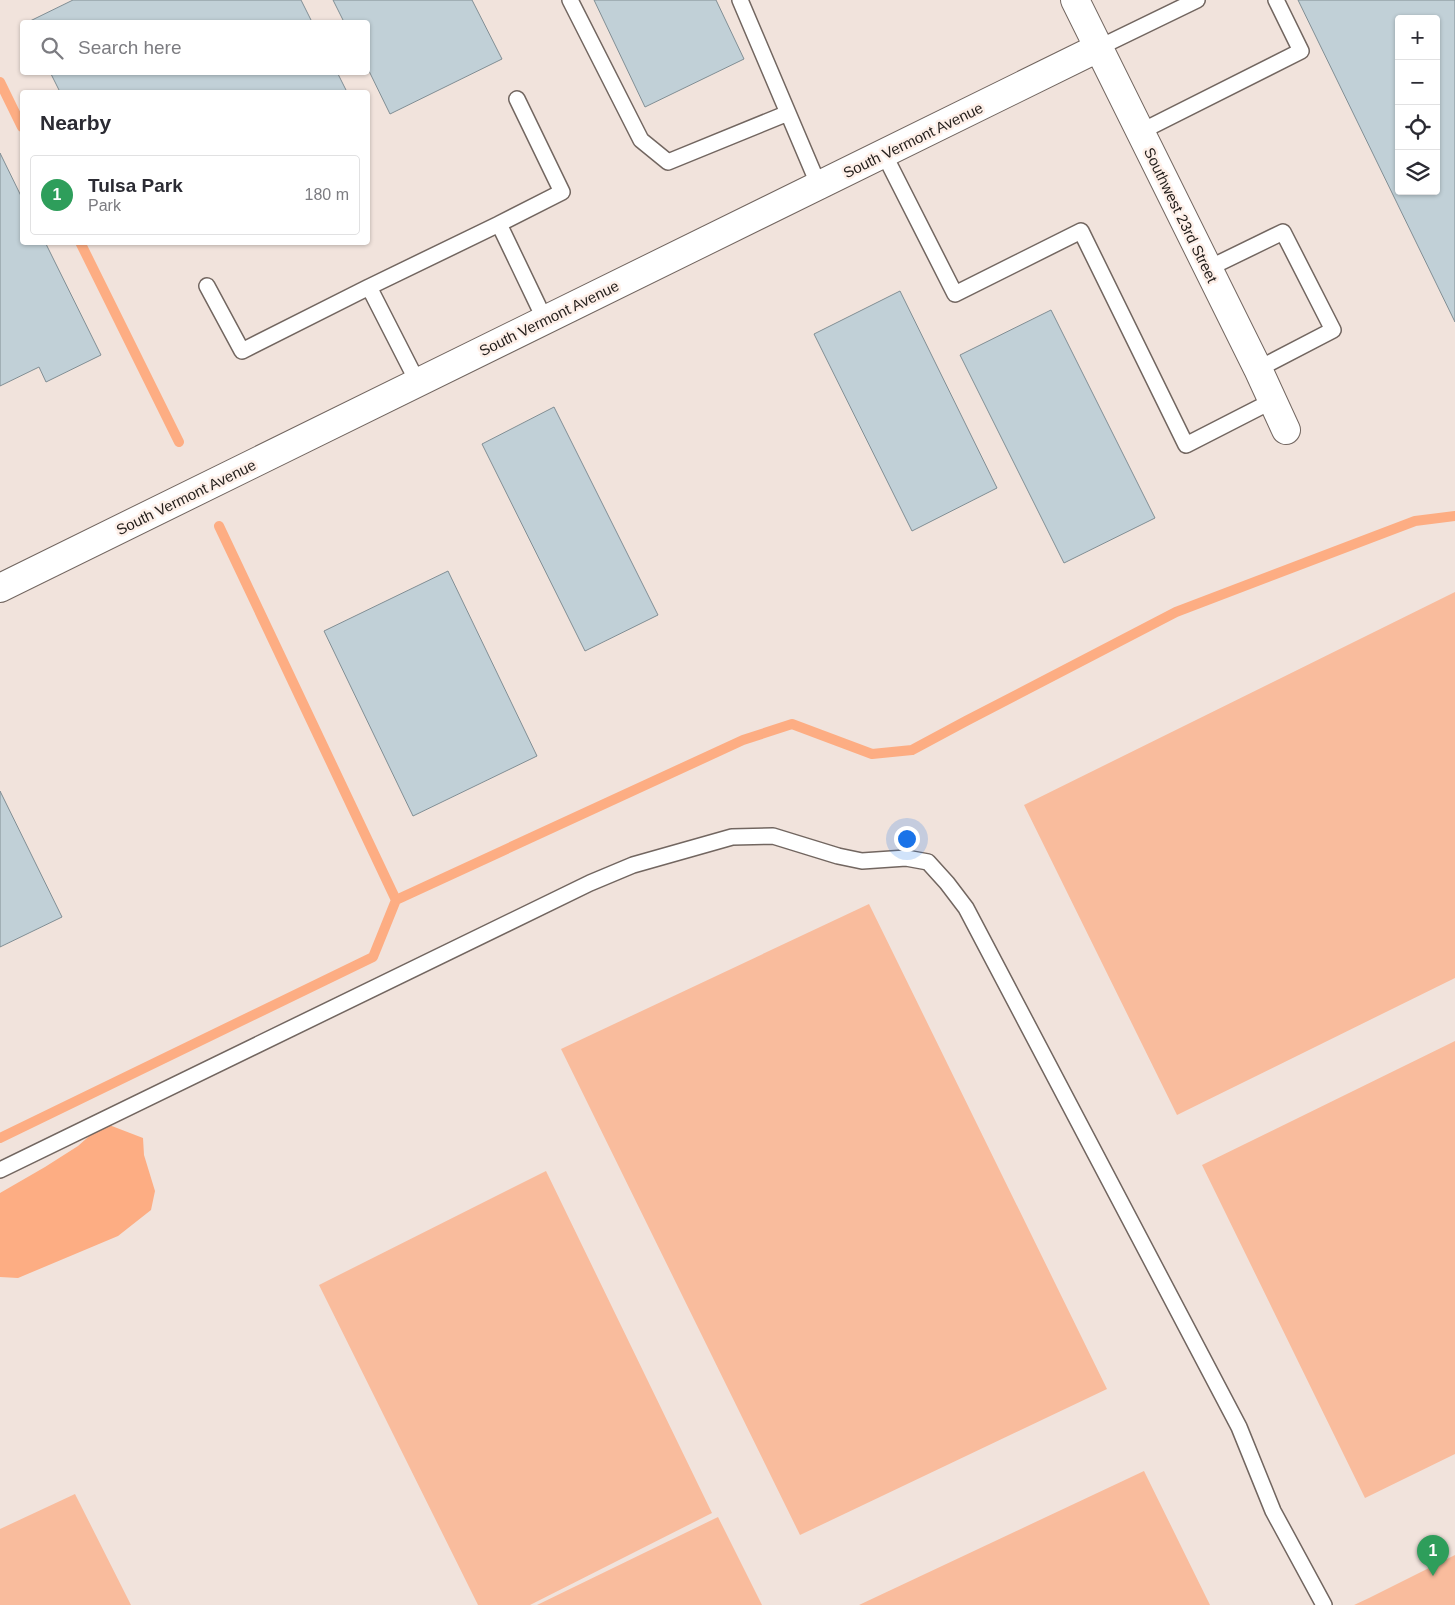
<!DOCTYPE html>
<html lang="en">
<head>
<meta charset="utf-8">
<style>
	:root { --surface:#fff; --page:#f7f7f7; --text:#2b2b33; --muted:#7c7c81; --line:#e1e1e2; --accent:#7c3aed }
	body { margin:0; font-family:Arial,sans-serif; background:var(--page); color:var(--text) }
	.controls { position:absolute; right:15px; top:15px; display:grid; overflow:hidden; border-radius:5px; box-shadow:0 1px 4px #0004 }
	.controls button { width:45px; height:45px; display:grid; place-items:center; padding:0; border:0; border-bottom:1px solid var(--line); background:var(--surface); color:var(--text); font:25px sans-serif }
	.you { position:absolute; left:906px; top:838px; width:18px; height:18px; margin:-12px; border:4px solid #fff; border-radius:50%; background:#1a73e8; box-shadow:0 0 0 8px #1a73e833 }
	.badge { display:grid; place-items:center; width:32px; height:32px; border-radius:50%; background:var(--accent); color:#fff; font-size:16px; font-weight:700 }
	.pin { position:absolute; translate:-50% -41px; filter:drop-shadow(0 1px 2px #0008) }
	.pin::after { content:''; position:absolute; top:26px; width:18px; height:15px; background:inherit; clip-path:polygon(0 0,100% 0,50% 100%) }
	.list { margin:0; padding:0; list-style:none }
	h2 { display:flex; justify-content:space-between; align-items:center; height:65px; margin:0; padding:0 20px; font-size:21px }
	h2 small { font-size:16px; font-weight:400; color:var(--muted) }
	.list li { display:grid; grid-template-columns:32px 1fr auto; gap:15px; align-items:center; box-sizing:border-box; height:80px; margin:0 10px 10px; padding:0 10px; border:1px solid var(--line); border-radius:5px }
	.list b { display:block; font-size:19px; white-space:nowrap }
	.list p { margin:0; font-size:16px; white-space:nowrap; color:var(--muted) }
	.list em { font-size:16px; font-style:normal; color:var(--muted) }
	.icon { flex:none; width:28px; height:28px; fill:none; stroke:currentColor; stroke-width:2; stroke-linecap:round; stroke-linejoin:round }
	.map { position:relative; flex:none; width:1455px; height:1605px; overflow:hidden }
	.search { position:absolute; background:var(--surface); box-shadow:0 1px 4px #0004; left:20px; top:20px; width:350px; height:55px; display:flex; align-items:center; gap:12px; box-sizing:border-box; padding:0 18px; border-radius:5px; color:var(--muted); font-size:19px }
	.panel { position:absolute; background:var(--surface); box-shadow:0 1px 4px #0004; left:20px; top:90px; width:350px; height:155px; border-radius:5px }
	.map>svg:first-child { display:block }
	.green { fill:#f9bc9d }
	.water { fill:#fdad83 }
	.lines { fill:none; stroke-linecap:round; stroke-linejoin:round }
	.stream { stroke:#fdad83; stroke-width:10 }
	.building { fill:#c1d0d7; stroke:#818e94; fill-rule:evenodd }
	.lane-casing { stroke:#726660; stroke-width:18 }
	.street-casing { stroke:#726660; stroke-width:30 }
	.lane { stroke:#fff; stroke-width:15 }
	.street { stroke:#fff; stroke-width:28 }
	.labels { text-anchor:middle; dominant-baseline:central; stroke-width:5; stroke-linejoin:round; paint-order:stroke }
	.street-label { font-size:15px; fill:#221d1a; stroke:#fef0e9 }
</style>
</head>
<body>
<div class="map">
<svg width="1455" height="1605" viewBox="0 0 1455 1605">
	<rect width="100%" height="100%" fill="#f1e3dc"/>
	<path class="green" d="M1455 592V978L1177 1115 1024 805Z
		M869 904 1107 1389 800 1535 561 1049Z
		M1455 1041V1454L1365 1498 1202 1165Z
		M546 1171 712 1513 530 1605H478L319 1285Z
		M1144 1471 1210 1605H859Z
		M75 1494 131 1605H0V1529Z
		M718 1517 762 1605H537Z
		M1455 1555V1605H1354L1369 1598Z"/>
	<path class="water" d="M104 1123 143 1138 144 1155 155 1191 151 1210 118 1236 18 1278 0 1277V1193L45 1167 78 1146Z"/>
	<g class="lines">
		<path class="stream" d="M0 82 22 127
			M80 242 179 442
			M219 526 396 900
			M0 1138 373 957 396 900 743 740 792 724 872 754 912 750 966 721 1176 612 1415 521 1455 516"/>
	</g>
	<path class="building" d="M73 0H301L312 22H28Z
		M333 0H472L502 59 390 114 368 69V22H344Z
		M594 0H716L744 59 645 107Z
		M1298 0H1455V322ZM1399 19H1436V191H1399Z
		M50 72H337L347 92H60Z
		M0 153 22 198V242H45L101 355 46 382 39 367 0 386Z
		M900 291 997 488 912 531 814 334Z
		M1051 310 1155 518 1064 563 960 355Z
		M554 407 658 615 585 651 482 444Z
		M448 571 537 756 413 816 324 631Z
		M0 791 62 917 0 947Z"/>
	<g class="lines">
		<defs>
			<path id="lane" d="M570 0 641 140 668 162 788 113
				M740 0 819 186
				M1098 48 1197 0
				M1140 132 1301 51 1276 0
				M884 154 955 294 1081 231 1186 445 1272 401
				M499 224 562 192 517 99
				M1207 269 1283 232 1333 330 1258 369
				M207 286 242 351 369 287
				M418 383 369 287 499 224 545 320
				M0 1170 590 883 633 865 732 837 773 836 838 856 862 861 906 858 928 862 947 883 966 908 1239 1427 1273 1511 1324 1605"/>
			<path id="street" d="M1075 0 1258 369 1286 430
				M0 588 1098 48"/>
		</defs>
		<use href="#lane" class="lane-casing"/>
		<use href="#street" class="street-casing"/>
		<use href="#lane" class="lane"/>
		<use href="#street" class="street"/>
	</g>
	<g class="labels">
		<g class="street-label">
			<text transform="translate(913 140) rotate(-26)">South Vermont Avenue</text>
			<text transform="translate(1181 215) rotate(64)">Southwest 23rd Street</text>
			<text transform="translate(549 318) rotate(-26)">South Vermont Avenue</text>
			<text transform="translate(186 497) rotate(-26)">South Vermont Avenue</text>
		</g>
	</g>
</svg>
<div class="controls">
<button>+</button>
<button>−</button>
<button><svg class="icon" aria-label="locate" viewBox="0 0 24 24"><circle cx="12" cy="12" r="6"/><path d="M12 2v4M12 18v4M2 12h4M18 12h4"/></svg></button>
<button><svg class="icon" aria-label="layers" viewBox="0 0 24 24"><path d="M12 4l9 5-9 5-9-5zM3 14l9 5 9-5"/></svg></button>
</div>
<div class="you"></div>
<div class="pin badge" style="left:1433px;top:1576px;background:#2e9e5b">1</div>
<div class="search"><svg class="icon" aria-label="search" viewBox="0 0 24 24"><circle cx="10" cy="10" r="6"/><path d="M15 15l6 6"/></svg>Search here</div>
<section class="panel">
<h2>Nearby<small></small></h2>
<ul class="list">
<li><span class="badge" style="background:#2e9e5b">1</span><div><b>Tulsa Park</b><p>Park</p></div><em>180 m</em></li>
</ul>
</section>
</div>
</body>
</html>
